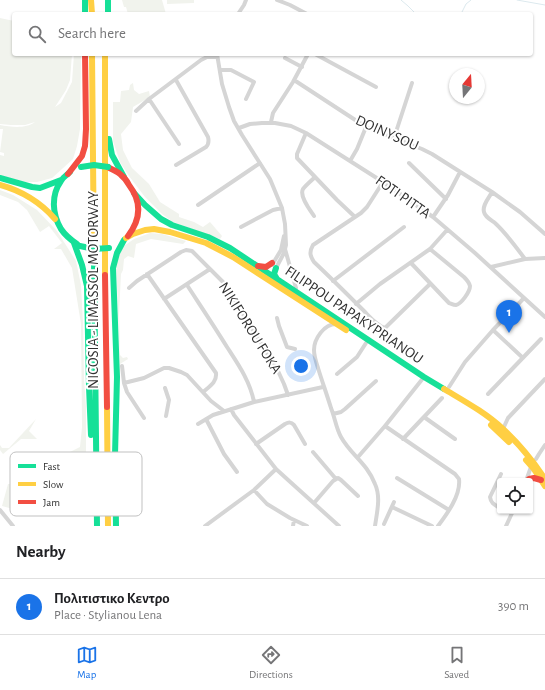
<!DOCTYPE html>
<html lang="en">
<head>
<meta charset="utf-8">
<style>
	:root { --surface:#fff; --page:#f2f2f2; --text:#202124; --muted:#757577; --line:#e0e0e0; --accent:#1a73e8 }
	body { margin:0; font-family:"Alegreya Sans",sans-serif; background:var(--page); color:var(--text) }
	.controls { position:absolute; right:12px; bottom:12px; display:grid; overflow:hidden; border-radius:4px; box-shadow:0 1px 3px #0004 }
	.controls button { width:36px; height:36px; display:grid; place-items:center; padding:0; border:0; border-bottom:1px solid var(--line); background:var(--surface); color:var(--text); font:20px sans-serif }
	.compass { position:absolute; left:449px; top:68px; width:36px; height:36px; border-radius:50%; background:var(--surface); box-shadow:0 1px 3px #0004; rotate:18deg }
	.you { position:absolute; left:301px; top:366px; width:14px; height:14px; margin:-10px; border:3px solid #fff; border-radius:50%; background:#1a73e8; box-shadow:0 0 0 6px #1a73e833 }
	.badge { display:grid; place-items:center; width:26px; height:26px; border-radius:50%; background:var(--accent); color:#fff; font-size:13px; font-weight:700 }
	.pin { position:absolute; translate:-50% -33px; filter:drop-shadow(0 1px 2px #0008) }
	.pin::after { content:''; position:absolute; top:21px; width:14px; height:12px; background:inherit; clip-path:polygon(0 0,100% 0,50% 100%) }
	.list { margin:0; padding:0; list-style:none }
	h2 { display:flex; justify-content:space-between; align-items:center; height:52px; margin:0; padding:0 16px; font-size:17px }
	h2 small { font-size:13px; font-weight:400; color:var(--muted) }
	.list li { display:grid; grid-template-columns:26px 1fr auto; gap:12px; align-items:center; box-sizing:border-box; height:56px; padding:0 16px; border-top:1px solid var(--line) }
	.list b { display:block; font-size:15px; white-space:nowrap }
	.list p { margin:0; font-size:13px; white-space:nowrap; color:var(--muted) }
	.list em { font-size:13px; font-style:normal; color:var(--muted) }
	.icon { flex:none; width:22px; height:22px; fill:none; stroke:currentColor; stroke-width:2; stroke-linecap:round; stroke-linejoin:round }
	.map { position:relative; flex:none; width:545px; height:526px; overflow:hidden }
	.search { position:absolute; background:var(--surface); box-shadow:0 1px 3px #0004; left:12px; right:12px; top:12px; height:44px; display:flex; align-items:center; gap:10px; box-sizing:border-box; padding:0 14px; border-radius:4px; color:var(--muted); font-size:15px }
	.sheet { height:108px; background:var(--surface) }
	nav { display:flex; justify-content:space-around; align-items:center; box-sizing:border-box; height:56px; border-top:1px solid var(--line); background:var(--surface); font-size:11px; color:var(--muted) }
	nav a { display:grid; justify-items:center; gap:2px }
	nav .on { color:var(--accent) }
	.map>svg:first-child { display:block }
	.green { fill:#f1f3ed }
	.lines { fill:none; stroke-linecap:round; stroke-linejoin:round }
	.stream { stroke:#dce9ee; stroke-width:1 }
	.street { stroke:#d5d5d5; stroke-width:4 }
	.fast { stroke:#16e098; stroke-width:6 }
	.slow { stroke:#ffcf43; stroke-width:6 }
	.jam { stroke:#f24e42; stroke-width:6 }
	.fast-bridge { stroke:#16e098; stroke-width:6 }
	.labels { text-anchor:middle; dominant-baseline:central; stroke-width:4; stroke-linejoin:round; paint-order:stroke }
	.street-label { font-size:15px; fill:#313131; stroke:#fff }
	.key { fill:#fff; stroke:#c1c1c1; stroke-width:1 }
	.key-label { font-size:11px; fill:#313131 }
</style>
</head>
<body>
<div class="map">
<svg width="545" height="526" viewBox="0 0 545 526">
	<rect width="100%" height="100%" fill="#fff"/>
	<path class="green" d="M122 0H162L166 14H128L126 7H124Z
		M167 0H194V3L167 4Z
		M0 18 14 21V54H72L70 80 66 90 55 107 61 103 72 82 74 54H81L80 129 77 146 73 159 52 178 37 182H24L0 175V155L4 156V153L0 152 3 129H0V125C11 127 26 129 35 122L25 125H11L0 124Z
		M133 83 134 90 139 94 149 91 150 97 133 107 131 122 121 134 123 150 132 168 149 184 160 202 179 214V217L194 222 203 227 210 222 222 236 220 239 173 222 162 214 145 197 129 176 120 162 113 141V102H120L121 91 129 90 130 85Z
		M0 190 13 195 37 210 57 231 76 261 81 285 83 323 84 378 86 407V467L75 470 64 455 80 447 82 427 81 324 72 268 61 249H54L62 243 49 226 40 232 27 210 18 202 0 195Z
		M150 233 162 234 186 241 183 244 151 239 136 244 134 258 128 256 124 259 123 270 121 274 119 314 120 355 123 358 127 357 128 359 120 364 116 260 124 246 134 239Z
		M36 419 29 431 37 439H21L3 454 0 450V445L2 448H9Z
		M16 465 33 470 27 493 33 495 30 504 24 503 23 507H22L20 516 12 514 13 509 2 506 8 484H11Z"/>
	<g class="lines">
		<path class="stream" d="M401 0 408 6 416 14
			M517 0 545 5
			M461 14 466 4 471 0"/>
		<path class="street" d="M277 0 290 5 307 14
			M238 14 244 5 246 0
			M217 54 222 84 229 107 234 121 242 135 270 179 282 208 285 224 286 245 284 253 275 270
			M315 54 376 87
			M285 58 302 67
			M220 70H231L254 82 246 99
			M176 80 208 137C209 141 209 144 206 147L176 165
			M294 80 366 127 422 149 432 154 492 192 520 212 545 234
			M149 99 179 144
			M136 111 149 99 201 60 207 57H217
			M271 122 273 113 293 82 308 54
			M239 128 250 124 262 123H275L291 126 306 133 383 182 433 217 475 253 545 317
			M306 133 297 154V158L337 200 355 217
			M394 138 412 83
			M350 161 357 149 366 127
			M409 163 446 199
			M383 182 367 207 361 213 313 245C309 252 310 256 314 262 331 278 347 294 363 310 370 317 376 325 385 328L430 284
			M492 192C489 198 482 205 484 212 485 217 491 220 495 223 506 233 516 247 525 259
			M198 205 260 163
			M314 216C310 210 299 196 303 189 306 185 311 181 315 177
			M433 217 448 195 460 172
			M241 227 273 210 282 208
			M285 249 296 288
			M411 263 449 303C452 304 453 305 456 305 461 304 470 292 470 286 469 282 467 280 464 277L430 249
			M272 265 281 250 284 236
			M491 267 525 259 545 258
			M147 274 216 373C217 382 210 386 203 392
			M333 281 404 227
			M187 285C200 305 214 326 227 347 238 364 250 381 254 402
			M129 288 137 281 181 252 186 250 192 251 224 283 278 371 284 384 288 395
			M164 299 210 269
			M356 304 380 284 430 249 447 230
			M277 318 279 326 287 347 295 349
			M336 324C324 324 314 339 314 350 314 356 316 362 318 368 322 381 327 395 331 408 335 418 336 428 341 437 351 455 367 463 375 484 381 497 377 512 375 526
			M493 330 523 358
			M122 366 124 383 127 392 144 418
			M337 374 357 357 366 343
			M124 383 144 378 164 368H169L181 372 187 375 211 401 224 411
			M449 387 465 362 493 330 524 298
			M165 388 169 400 166 416
			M488 394 541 339
			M231 409 234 415 276 469 287 479 339 526
			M333 414 341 412 345 409 376 381
			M424 417 455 439
			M206 419 224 454 237 472
			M198 424 213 415 254 402 323 387
			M385 426 455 474 459 479C461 495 447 514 438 526
			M503 429 508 418 545 379
			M403 439 442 398
			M256 444 285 424C289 422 291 422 294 425L305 444
			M313 452 336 479
			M358 457 385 426 424 377
			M536 459 539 454 545 445
			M397 478 449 510
			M526 481 532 464
			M254 490 267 504 290 518 307 526
			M314 503 333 481 338 478 341 480 358 496
			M392 507 432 526
			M500 508C495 505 491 504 490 497L501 474
			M0 510 13 526
			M384 524 394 502
			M205 526 254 490 276 469
			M293 526 294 520
			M506 526 513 511"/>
		<path class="fast" d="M85 0V14
			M108 0V14
			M109 139 112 155 124 177
			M70 172C67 175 63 177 61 181 51 195 52 214 61 229 65 235 71 240 77 244
			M0 178 32 187 40 188 61 180
			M134 193 145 205 161 219 172 225 208 237 230 248 424 377 444 389
			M74 243 82 265 87 286 89 387 91 435
			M94 261 97 526
			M276 268 274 274 277 279
			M116 526 115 455 117 377 113 268 117 253 124 240"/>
		<path class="slow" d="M91 0 92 14
			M92 54 94 261
			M105 54V275
			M0 185C22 191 40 202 55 219
			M126 238 133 234 145 230 154 229 170 232 206 243 233 257 346 330
			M444 389C464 401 486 413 503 429 519 444 533 461 545 479
			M107 407 108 526
			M491 425 509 442
			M526 460 534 469 545 486"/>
		<path class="jam" d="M108 167C112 170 118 171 121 175 125 178 127 181 129 185 142 202 141 219 128 236
			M68 174 82 156 85 146 86 129 85 54
			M258 266 266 267 272 263
			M105 275 107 407
			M529 479 534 478 541 480"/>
		<path class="fast-bridge" d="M81 167 94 165 108 167
			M80 246 94 249 109 248"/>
	</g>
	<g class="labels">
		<g class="street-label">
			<text transform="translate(387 133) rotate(24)">DOINYSOU</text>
			<text transform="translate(403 197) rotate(35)">FOTI PITTA</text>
			<text transform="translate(93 290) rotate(-90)">NICOSIA - LIMASSOL MOTORWAY</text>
			<text transform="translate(354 315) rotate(34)">FILIPPOU PAPAKYPRIANOU</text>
			<text transform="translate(250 328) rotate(58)">NIKIFOROU FOKA</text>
		</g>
	</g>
	<rect x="10" y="452" width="132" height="64" rx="6" class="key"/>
	<rect x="18" y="464" width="18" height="4" fill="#16e098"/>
	<rect x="18" y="482" width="18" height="4" fill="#ffcf43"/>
	<rect x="18" y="500" width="18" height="4" fill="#f24e42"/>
	<g class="key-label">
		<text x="43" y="470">Fast</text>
		<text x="43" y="488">Slow</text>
		<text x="43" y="506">Jam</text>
	</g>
</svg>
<div class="controls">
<button><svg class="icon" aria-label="locate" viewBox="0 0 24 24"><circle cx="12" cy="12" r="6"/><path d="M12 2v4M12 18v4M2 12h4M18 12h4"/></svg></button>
</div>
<svg class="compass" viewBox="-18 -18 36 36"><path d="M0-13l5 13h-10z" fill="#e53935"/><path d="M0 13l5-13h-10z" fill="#757577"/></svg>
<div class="you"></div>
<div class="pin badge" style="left:509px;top:333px">1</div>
<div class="search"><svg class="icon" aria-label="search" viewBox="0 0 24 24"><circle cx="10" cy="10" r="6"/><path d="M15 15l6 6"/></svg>Search here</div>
</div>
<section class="sheet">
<h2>Nearby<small></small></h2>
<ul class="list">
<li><span class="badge">1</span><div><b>Πολιτιστικο Κεντρο</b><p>Place · Stylianou Lena</p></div><em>390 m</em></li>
</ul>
</section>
<nav>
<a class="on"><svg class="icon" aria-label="map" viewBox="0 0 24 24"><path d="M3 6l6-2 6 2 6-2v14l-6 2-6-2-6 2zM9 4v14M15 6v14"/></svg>Map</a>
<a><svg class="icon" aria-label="directions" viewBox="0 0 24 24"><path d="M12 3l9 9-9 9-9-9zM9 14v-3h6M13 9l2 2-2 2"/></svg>Directions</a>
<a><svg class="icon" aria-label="saved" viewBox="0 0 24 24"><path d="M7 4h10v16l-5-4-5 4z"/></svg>Saved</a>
</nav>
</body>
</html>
